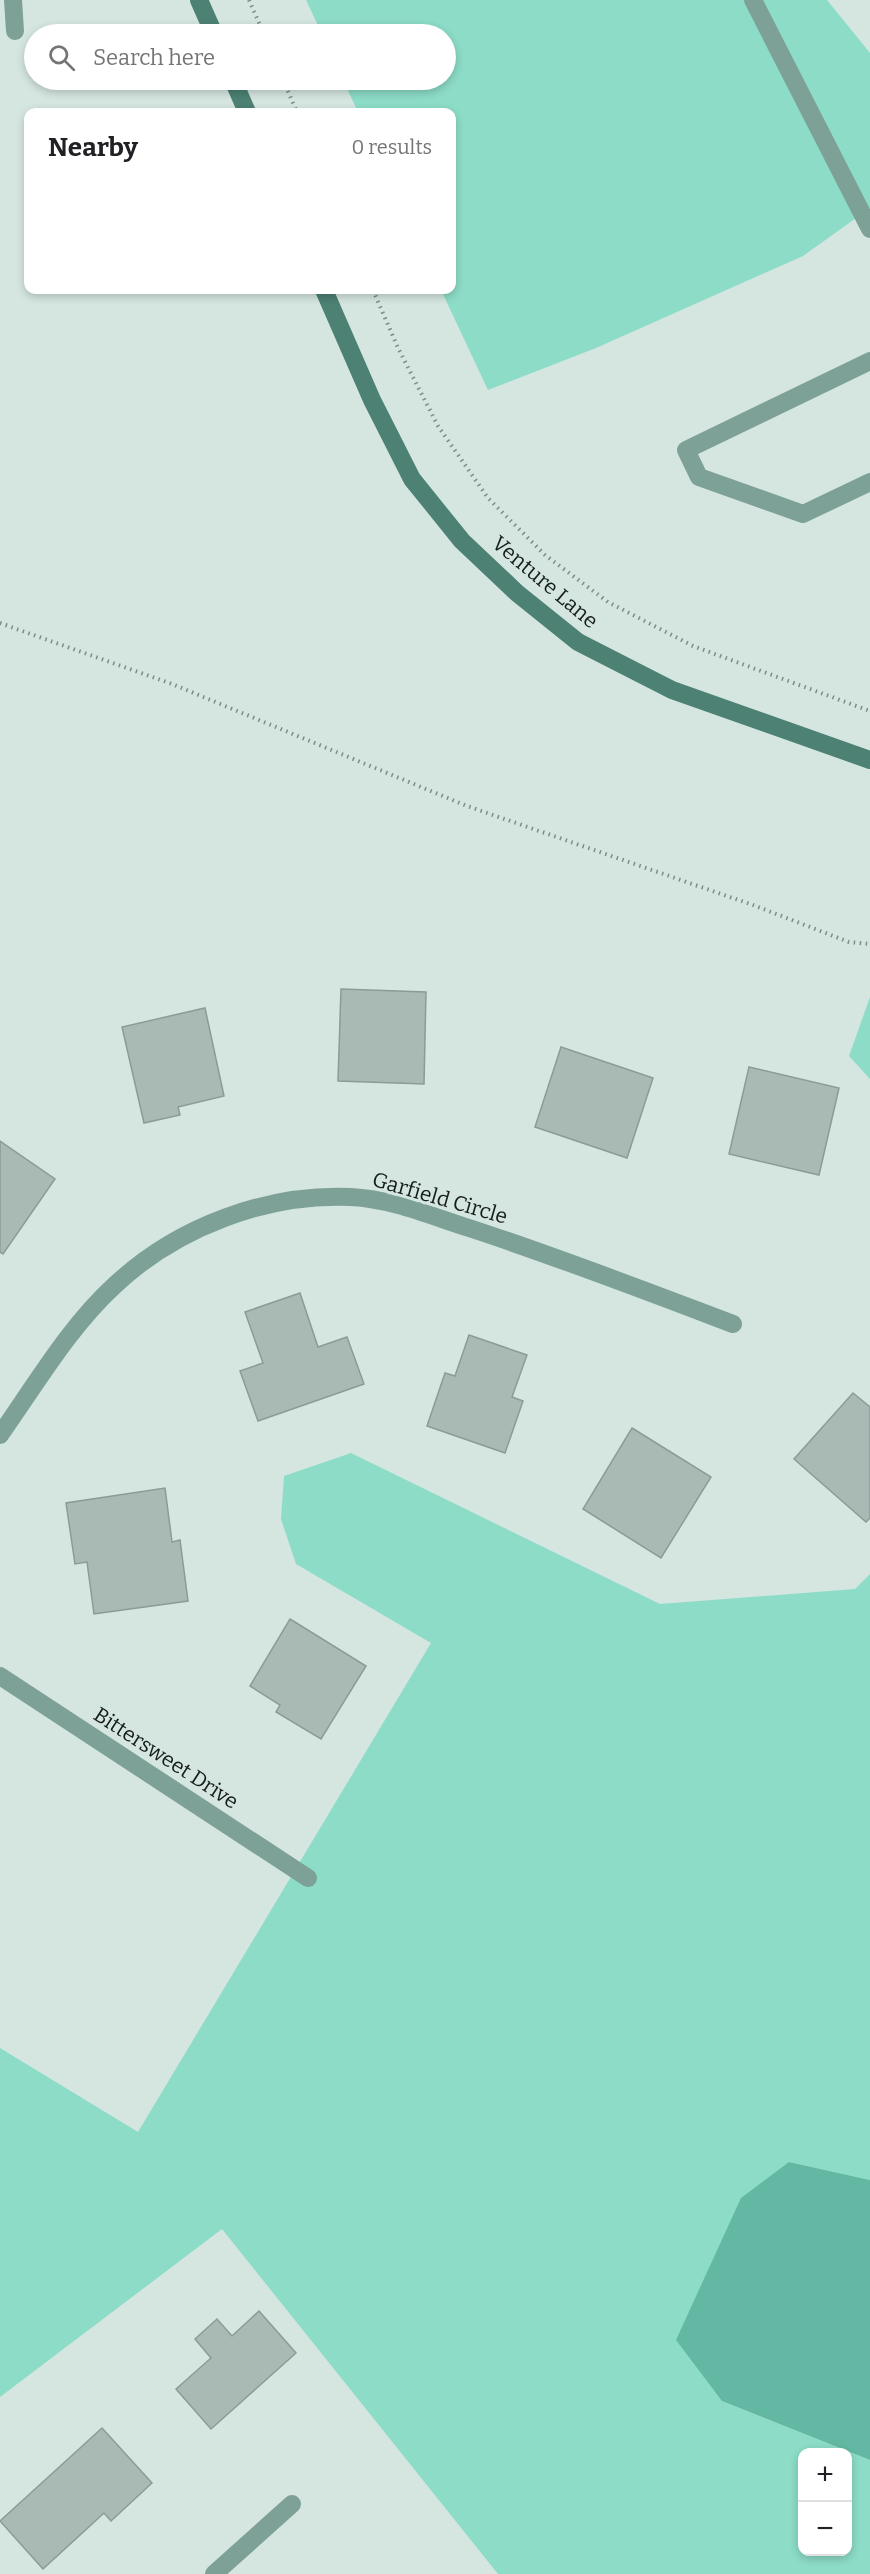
<!DOCTYPE html>
<html lang="en">
<head>
<meta charset="utf-8">
<style>
	:root { --surface:#fff; --page:#f2f2f2; --text:#202124; --muted:#757577; --line:#e0e0e0 }
	body { margin:0; font-family:Bitter,serif; background:var(--page); color:var(--text) }
	.controls { position:absolute; right:18px; bottom:18px; display:grid; overflow:hidden; border-radius:12px; box-shadow:0 3px 9px #0003 }
	.controls button { width:54px; height:54px; display:grid; place-items:center; padding:0; border:0; border-bottom:2px solid var(--line); background:var(--surface); color:var(--text); font:30px sans-serif }
	.list { margin:0; padding:0; list-style:none }
	h2 { display:flex; justify-content:space-between; align-items:center; height:78px; margin:0; padding:0 24px; font-size:26px }
	h2 small { font-size:20px; font-weight:400; color:var(--muted) }
	.icon { flex:none; width:33px; height:33px; fill:none; stroke:currentColor; stroke-width:2; stroke-linecap:round; stroke-linejoin:round }
	.map { position:relative; flex:none; width:870px; height:2574px; overflow:hidden }
	.search { position:absolute; background:var(--surface); box-shadow:0 3px 9px #0003; left:24px; top:24px; width:432px; height:66px; display:flex; align-items:center; gap:15px; box-sizing:border-box; padding:0 21px; border-radius:33px; color:var(--muted); font-size:22px }
	.panel { position:absolute; background:var(--surface); box-shadow:0 3px 9px #0003; left:24px; top:108px; width:432px; height:186px; border-radius:12px }
	.map>svg:first-child { display:block }
	.green { fill:#8cdcc7; fill-rule:evenodd }
	.water { fill:#62b8a3 }
	.building { fill:#a9bab4; stroke:#8b9b96; stroke-width:1.5 }
	.lines { fill:none; stroke-linecap:round; stroke-linejoin:round }
	.path { stroke:#7f8b88; stroke-width:4; stroke-dasharray:1.5 4.5; stroke-linecap:butt }
	.lane { stroke:#7ea197; stroke-width:18 }
	.street { stroke:#7ea197; stroke-width:18 }
	.secondary { stroke:#4c8173; stroke-width:18 }
	.labels { text-anchor:middle; dominant-baseline:central; stroke-width:6; stroke-linejoin:round; paint-order:stroke }
	.street-label { font-size:21px; fill:#161c1b; stroke:#d5e6e1 }
</style>
</head>
<body>
<div class="map">
<svg width="870" height="2574" viewBox="0 0 870 2574">
	<rect width="100%" height="100%" fill="#d5e6e1"/>
	<path class="green" d="M306 0H827L870 53V208L803 256 596 348 488 390 441 290H452V112H358L343 80H446V34H322Z
		M870 997V1079L849 1056Z
		M351 1453 660 1604 855 1589 870 1574V2180L789 2162 722 2401 870 2460V2574H498L222 2229 0 2397V2048L138 2132 431 1643 296 1564 281 1519 284 1476ZM802 2452H848V2552H802Z"/>
	<path class="water" d="M789 2162 870 2180V2460L722 2401 676 2340 741 2198Z"/>
	<path class="building" d="M341 989 426 992 424 1084 338 1081Z
		M205 1008 224 1096 178 1107 180 1115 144 1123 122 1027Z
		M561 1047 653 1078 627 1158 535 1127Z
		M749 1067 839 1088 819 1175 729 1154Z
		M0 1141 55 1179 3 1254 0 1252Z
		M300 1293 318 1347 347 1337 364 1384 258 1421 240 1371 263 1363 245 1312Z
		M469 1335 527 1355 512 1397 523 1401 505 1453 427 1426 445 1373 455 1376Z
		M853 1393 870 1407V1518L866 1522 794 1459Z
		M632 1428 711 1477 661 1558 583 1509Z
		M165 1488 172 1542 180 1540 188 1601 94 1614 87 1562 75 1564 66 1503Z
		M290 1619 366 1666 321 1739 276 1712 280 1705 250 1686Z
		M259 2311 296 2353 211 2429 176 2389 211 2358 195 2339 217 2319 232 2336Z
		M102 2428 152 2483 111 2521 104 2513 43 2569 0 2521Z"/>
	<g class="lines">
		<path class="path" d="M249 0 264 34
			M283 80 297 112
			M373 290 398 348 438 426 488 498 545 555 608 602 693 646 870 711
			M0 623 172 684 467 806 753 905 849 942 870 944"/>
		<path class="lane" d="M13 0 15 31
			M753 0 870 229
			M870 361 686 450 699 477 803 514 870 482"/>
		<path class="street" d="M0 1435C36 1384 69 1327 115 1285 177 1227 267 1193 351 1197 392 1199 431 1216 469 1228 558 1257 646 1291 733 1324
			M0 1676 308 1878
			M214 2574 292 2504"/>
		<path class="secondary" d="M199 0 214 34
			M233 80 247 112
			M324 290 372 400 412 479 462 541 517 593 578 642 672 690 870 760"/>
	</g>
	<g class="labels">
		<g class="street-label">
			<text transform="translate(545 582) rotate(40)">Venture Lane</text>
			<text transform="translate(440 1198) rotate(16)">Garfield Circle</text>
			<text transform="translate(166 1758) rotate(33)">Bittersweet Drive</text>
		</g>
	</g>
</svg>
<div class="controls">
<button>+</button>
<button>−</button>
</div>
<div class="search"><svg class="icon" aria-label="search" viewBox="0 0 24 24"><circle cx="10" cy="10" r="6"/><path d="M15 15l6 6"/></svg>Search here</div>
<section class="panel">
<h2>Nearby<small>0 results</small></h2>
<ul class="list">
</ul>
</section>
</div>
</body>
</html>
